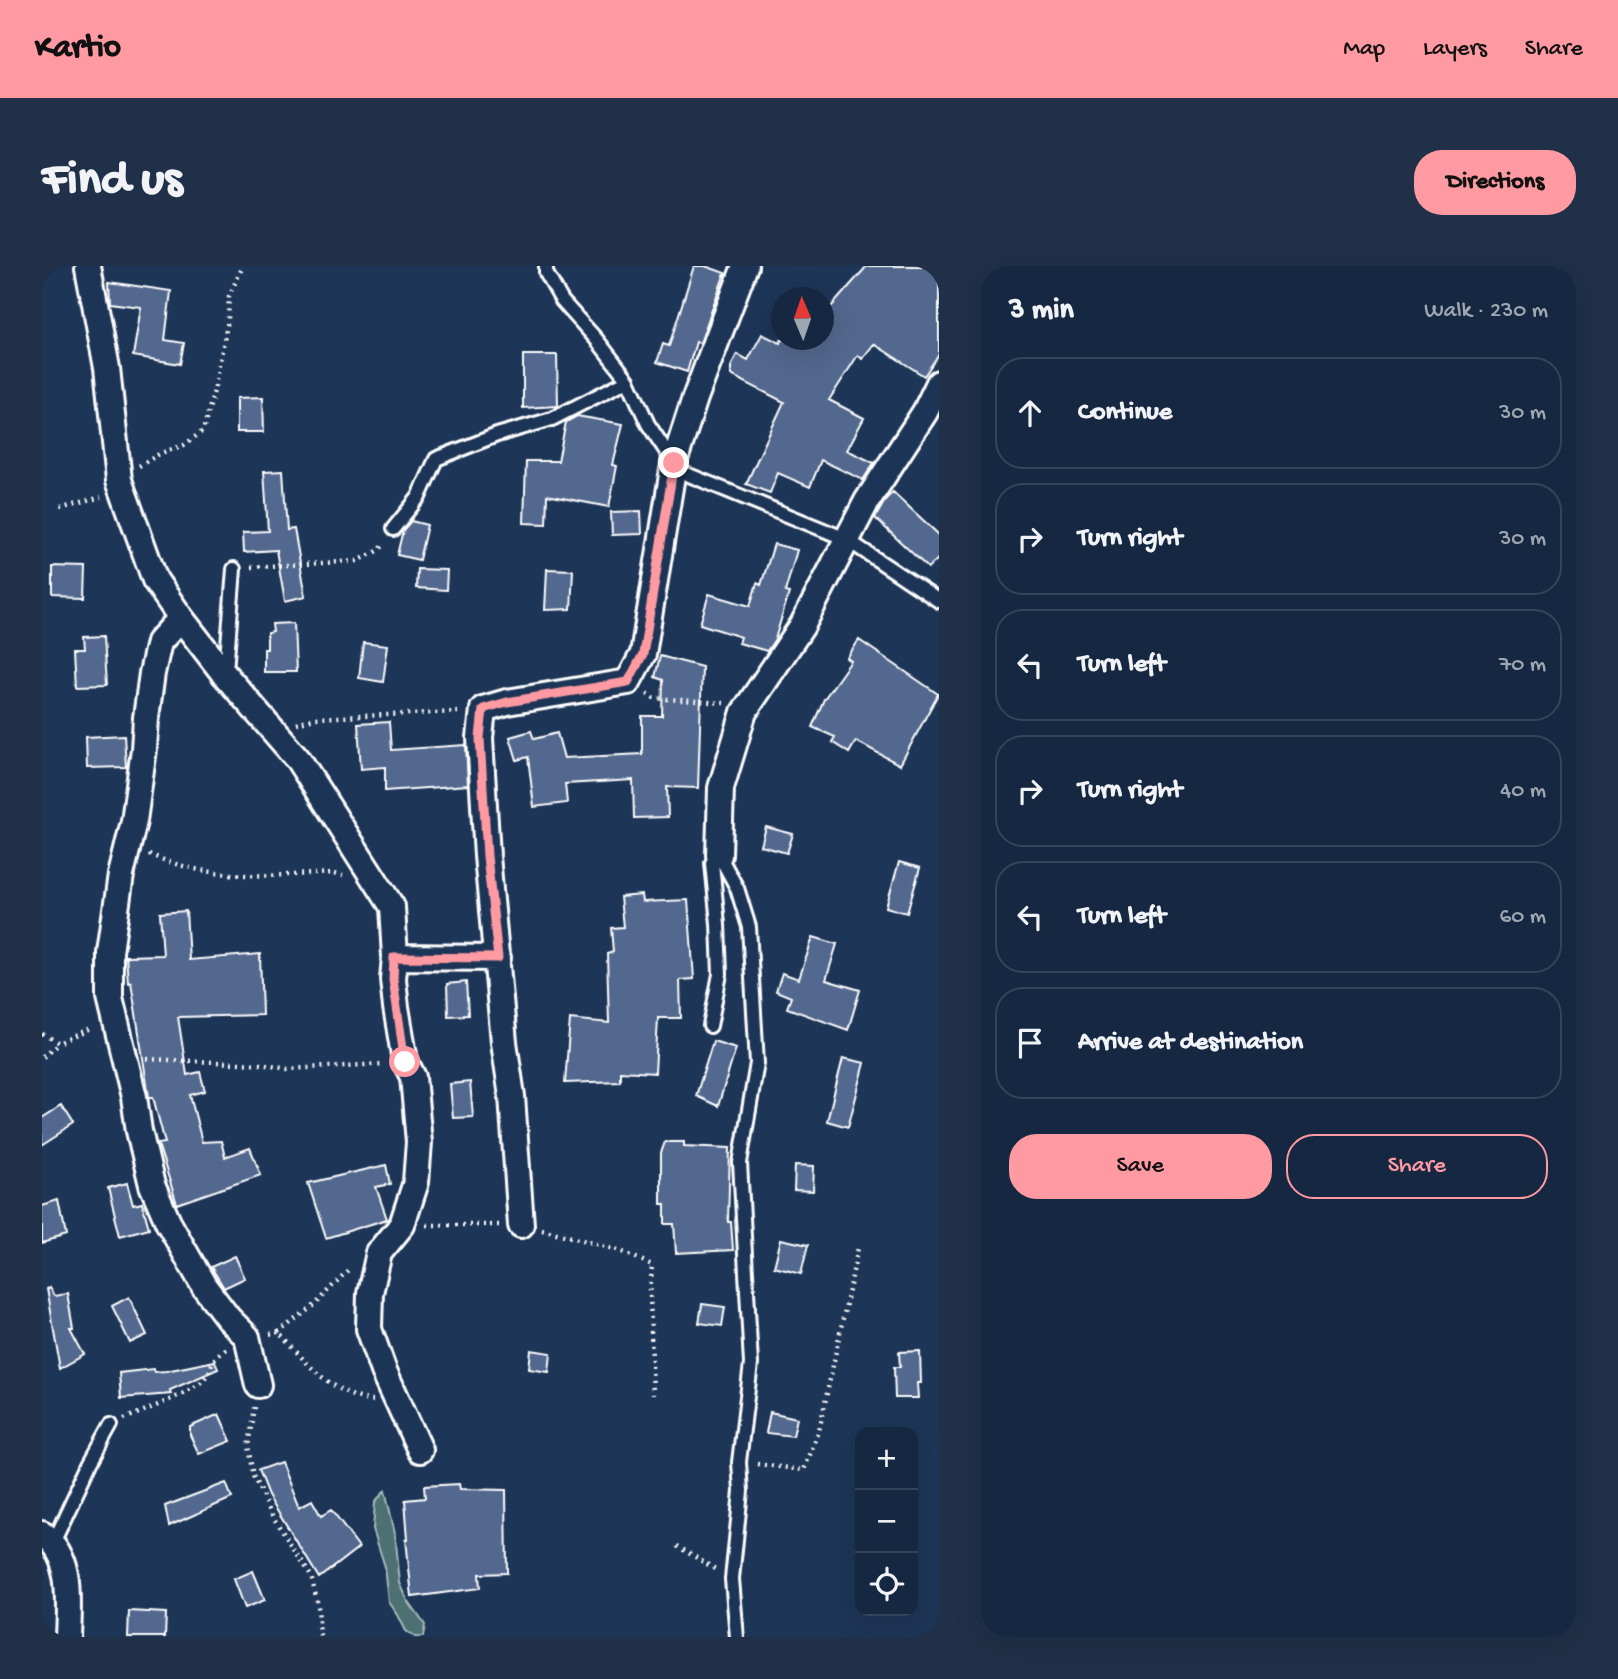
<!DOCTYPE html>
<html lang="en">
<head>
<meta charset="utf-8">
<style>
	:root { --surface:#162841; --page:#1f3048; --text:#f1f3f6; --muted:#9ea6b1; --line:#35445a; --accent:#ff9aa2 }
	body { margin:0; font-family:"Gochi Hand",sans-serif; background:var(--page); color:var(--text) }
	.controls { position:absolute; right:21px; bottom:21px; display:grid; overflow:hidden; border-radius:14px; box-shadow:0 7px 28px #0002 }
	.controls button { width:63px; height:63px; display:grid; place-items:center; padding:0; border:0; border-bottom:2px solid var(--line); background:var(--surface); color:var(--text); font:35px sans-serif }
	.compass { position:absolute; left:729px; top:21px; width:63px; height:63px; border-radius:50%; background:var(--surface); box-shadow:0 7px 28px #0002; rotate:358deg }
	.stop { position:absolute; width:21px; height:21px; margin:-16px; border:5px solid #ff9aa2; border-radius:50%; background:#fff }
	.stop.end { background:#ff9aa2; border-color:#fff; box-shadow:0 2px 7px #0008 }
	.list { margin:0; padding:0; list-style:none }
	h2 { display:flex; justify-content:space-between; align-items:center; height:91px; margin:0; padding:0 28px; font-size:30px }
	h2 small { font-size:23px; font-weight:400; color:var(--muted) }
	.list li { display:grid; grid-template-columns:46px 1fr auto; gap:21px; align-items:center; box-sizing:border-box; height:112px; margin:0 14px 14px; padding:0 14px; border:2px solid var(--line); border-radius:28px }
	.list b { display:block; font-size:26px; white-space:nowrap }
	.list em { font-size:23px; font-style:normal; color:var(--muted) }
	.actions { display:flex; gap:14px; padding:21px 28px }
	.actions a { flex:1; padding:16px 0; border:2px solid var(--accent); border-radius:28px; text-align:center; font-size:24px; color:var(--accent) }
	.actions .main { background:var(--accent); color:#111 }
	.icon { flex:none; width:38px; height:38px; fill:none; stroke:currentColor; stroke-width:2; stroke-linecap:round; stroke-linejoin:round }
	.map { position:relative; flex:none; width:897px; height:1371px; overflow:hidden; border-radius:28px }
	header { display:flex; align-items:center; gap:42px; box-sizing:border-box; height:98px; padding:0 35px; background:var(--accent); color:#111 }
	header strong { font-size:33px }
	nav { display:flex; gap:38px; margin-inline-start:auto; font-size:24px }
	.intro { display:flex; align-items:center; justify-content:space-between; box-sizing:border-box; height:168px; padding:0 42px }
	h1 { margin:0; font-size:49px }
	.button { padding:18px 32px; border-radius:28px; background:var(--accent); color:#111; font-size:24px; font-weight:700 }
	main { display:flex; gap:42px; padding:0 42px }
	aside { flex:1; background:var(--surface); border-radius:28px; box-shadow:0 7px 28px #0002 }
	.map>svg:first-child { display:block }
	.green { fill:#4d7173; stroke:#a6b8b9; stroke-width:2 }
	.building { fill:#52678e; stroke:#fff; stroke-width:2 }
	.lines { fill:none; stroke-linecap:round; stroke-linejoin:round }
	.service-casing { stroke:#fff; stroke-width:18 }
	.minor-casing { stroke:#fff; stroke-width:30 }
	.path { stroke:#fff; stroke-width:4.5; stroke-dasharray:2 5; stroke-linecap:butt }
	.service { stroke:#1d3557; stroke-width:12 }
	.minor { stroke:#1d3557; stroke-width:24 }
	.route { stroke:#ff9aa2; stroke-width:9 }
</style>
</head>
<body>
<header>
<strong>Kartio</strong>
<nav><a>Map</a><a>Layers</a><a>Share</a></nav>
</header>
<div class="intro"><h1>Find us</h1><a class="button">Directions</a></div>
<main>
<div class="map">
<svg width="897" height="1371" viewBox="0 0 897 1371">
	<rect width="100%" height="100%" fill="#1d3557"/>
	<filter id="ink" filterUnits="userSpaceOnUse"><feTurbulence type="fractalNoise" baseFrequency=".0143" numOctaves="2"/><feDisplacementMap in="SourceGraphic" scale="14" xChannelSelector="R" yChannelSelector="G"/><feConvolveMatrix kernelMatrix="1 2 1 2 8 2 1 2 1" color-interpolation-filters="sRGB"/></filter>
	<g filter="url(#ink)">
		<path class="green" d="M343 1224 353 1267 358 1317 366 1335 383 1359 381 1371H373L364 1365 356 1349 347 1336 343 1301 331 1263 333 1236Z"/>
		<path class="building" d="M652 0H663L683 7 658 77 654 76 645 106 615 96 621 78 627 80Z
			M825 0H897V88L882 110 832 78 820 93 816 89 787 134 822 152 805 184 832 197 821 214 779 194 768 221 736 207 728 227 704 218 742 136 689 109V101L695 88 706 94 720 68 738 77 739 74H781V50Z
			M67 16 129 25 123 74 142 77 138 98 91 90 99 41 68 37Z
			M481 89H515L516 140 481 142Z
			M221 131 222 166H195V132Z
			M535 150 581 158 571 199 575 200 567 241 505 229 504 258 482 257 484 195H516L524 156Z
			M241 204 245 264 252 263 264 330 243 335 234 284 202 286 201 266 226 265 222 205Z
			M851 226 897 269V292L886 302 833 252 844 233Z
			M599 245 600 268 570 269 569 246Z
			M369 255 385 259 377 294 355 289 361 264Z
			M732 278 755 284 743 326 747 327 733 373 725 385 697 377 699 371 658 358 667 328 708 340 715 317 719 319Z
			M10 301 44 302 43 332 10 331Z
			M375 303 405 304 404 324 374 322Z
			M505 303 531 304 529 343 503 344Z
			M252 357 254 406H222V383H225V367L231 366 230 358Z
			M62 370 65 419 35 420 33 383H43L42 371Z
			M817 374 896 428 858 499 814 475 807 487 790 476 793 471 770 461 782 433 809 395 805 392Z
			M321 376 346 379 341 416 317 412Z
			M618 390 660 401 656 522 625 521 626 551 592 552 591 514 523 518 525 537 492 541 486 491 475 494 468 471 489 465 492 473 515 467 522 492 600 488V450H620L621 414 613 411Z
			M347 456 349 484 424 479 426 519 343 525V501L319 503 316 458Z
			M82 469 84 501 45 502 44 471Z
			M724 561 751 568 745 587 719 580Z
			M857 596 878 602 865 647 844 641Z
			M600 629 601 636 646 634 652 713 638 714 639 752H616L613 807 578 805V815L523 817 528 753 567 757 565 688 571 686 569 662 581 661 578 631Z
			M144 645 147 694 218 688 220 749 136 751 145 809 158 806 163 825 148 829 160 876 179 875 183 891 208 882 219 909 135 938 116 878 123 877 111 831H107L89 716 86 717 84 690 121 689 118 647Z
			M771 671 795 678 784 714 818 724 806 764 745 742 749 731 734 725 740 707 757 713Z
			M424 716 426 749 406 750 405 718Z
			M671 775 694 782 676 840 654 830Z
			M801 792 823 797 806 861 785 855Z
			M428 816 431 851 411 852 408 818Z
			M19 840 31 859 0 879V852Z
			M623 876H642V880L688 882 686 956H689L691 984 634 987 632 958H623V938H619V887Z
			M344 899 348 918 334 921 345 953 284 972 266 917Z
			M753 899 772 900 771 925 752 924Z
			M85 917 91 939 100 937 107 962 78 970 66 922Z
			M17 935 24 970 0 977V940Z
			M739 973 766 979 759 1008 732 1001Z
			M193 990 203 1012 182 1022 169 1001Z
			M7 1021 12 1030 26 1028 32 1062H29L43 1088 18 1102 4 1023Z
			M87 1031 105 1069 88 1077 70 1040Z
			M660 1038 683 1041 680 1060 657 1057Z
			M489 1084 509 1087 507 1106 487 1103Z
			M878 1085 879 1117H875L876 1132H853L852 1101H858L857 1086Z
			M173 1095 176 1103 128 1124 129 1128 79 1132 77 1107 111 1103 112 1106 124 1105Z
			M728 1146 755 1152 751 1170 724 1167Z
			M177 1148 189 1175 157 1188 148 1169V1161Z
			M239 1196 257 1241 270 1234 279 1250 289 1244 317 1281 277 1312 226 1229 216 1204Z
			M184 1217 190 1232 127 1260 123 1240Z
			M417 1218 418 1223 464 1224 465 1307 437 1308 438 1322 370 1331 364 1273H366L363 1234 383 1232 382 1220Z
			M211 1305 223 1334 203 1342 192 1313Z
			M87 1345 124 1347 123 1371H86Z"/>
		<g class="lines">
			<defs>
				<path id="service" d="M504 0V7L520 35 555 74 586 114 606 158 632 197 642 207 804 273 897 335
					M351 263 377 231 394 193 455 169 510 153 586 114
					M184 405 192 303
					M668 760 678 708 676 658 670 597 677 589 695 622 707 661 715 797 698 897 709 1098 697 1196 699 1225 690 1313 695 1371
					M11 1276 48 1197 69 1159"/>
				<path id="minor" d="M46 0 65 102 77 214 113 314 139 352 183 409 255 492 350 641 353 691 351 713 354 741 363 795 371 811 377 876 374 916 360 959 337 987 328 1027 327 1063 342 1105 378 1184
					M139 352 117 376 110 407 104 452 102 483 92 555 79 609 68 686V732L92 831 97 865 110 919 126 956 162 1020 186 1052 205 1071 216 1119
					M677 589 679 522 702 446 760 360 825 235 883 146 897 117
					M353 691 456 692
					M479 959 470 830 462 776 445 590 438 472 441 443 465 436 586 416 601 388 632 197 653 132 703 0
					M0 1268C32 1291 26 1336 25 1371"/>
			</defs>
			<use href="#service" class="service-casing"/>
			<use href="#minor" class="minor-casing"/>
			<path class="path" d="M97 200 119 187 142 179 161 165 172 125 186 54 187 30 201 0
				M18 243 59 231
				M209 301 316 295 337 284 341 278
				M605 427 612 432 682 437
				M254 457 273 452 416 446
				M107 588C167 615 229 610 292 607L301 609
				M0 768 15 777 50 762
				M0 791 15 777
				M105 793 218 798 246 803 341 798
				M385 959H457
				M500 963 576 984 610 999 608 1028 611 1129
				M237 1067 272 1039 308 1002
				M228 1069 237 1067C263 1094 291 1132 331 1134
				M212 1141 206 1180 211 1210 231 1251 269 1310 276 1339 278 1371
				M82 1153C101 1145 150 1127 162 1113 172 1101 167 1093 184 1083
				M715 1198 762 1204 777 1165 816 982
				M635 1280 673 1303"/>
			<use href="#service" class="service"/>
			<use href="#minor" class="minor"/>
		</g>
	</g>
	<g class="lines" filter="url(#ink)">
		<path class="route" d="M363 796 351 713 352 691 456 692 445 590 438 472 441 443 465 436 586 416 601 388 632 197"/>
	</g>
</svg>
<div class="controls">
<button>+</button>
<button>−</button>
<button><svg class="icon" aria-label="locate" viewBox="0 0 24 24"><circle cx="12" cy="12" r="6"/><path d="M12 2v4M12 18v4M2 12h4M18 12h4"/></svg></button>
</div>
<svg class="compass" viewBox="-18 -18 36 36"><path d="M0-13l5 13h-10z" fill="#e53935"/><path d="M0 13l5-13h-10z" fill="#9ea6b1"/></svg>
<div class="stop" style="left:363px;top:796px"></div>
<div class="stop end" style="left:632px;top:197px"></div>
</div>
<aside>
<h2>3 min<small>Walk · 230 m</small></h2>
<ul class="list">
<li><svg class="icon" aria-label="ahead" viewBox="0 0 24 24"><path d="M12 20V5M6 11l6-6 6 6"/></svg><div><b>Continue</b></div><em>30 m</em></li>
<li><svg class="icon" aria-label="right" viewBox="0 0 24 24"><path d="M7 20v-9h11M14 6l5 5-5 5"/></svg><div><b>Turn right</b></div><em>30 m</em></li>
<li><svg class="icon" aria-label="left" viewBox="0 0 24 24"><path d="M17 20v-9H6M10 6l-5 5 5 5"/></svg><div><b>Turn left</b></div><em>70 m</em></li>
<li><svg class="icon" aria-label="right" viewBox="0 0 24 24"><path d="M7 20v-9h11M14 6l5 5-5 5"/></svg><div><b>Turn right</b></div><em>40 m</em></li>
<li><svg class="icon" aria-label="left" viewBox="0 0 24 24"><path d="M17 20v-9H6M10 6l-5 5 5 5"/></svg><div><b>Turn left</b></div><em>60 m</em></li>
<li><svg class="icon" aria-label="arrive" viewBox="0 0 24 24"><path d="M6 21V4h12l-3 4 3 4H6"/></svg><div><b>Arrive at destination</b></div></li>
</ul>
<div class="actions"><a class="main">Save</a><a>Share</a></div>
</aside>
</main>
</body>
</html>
